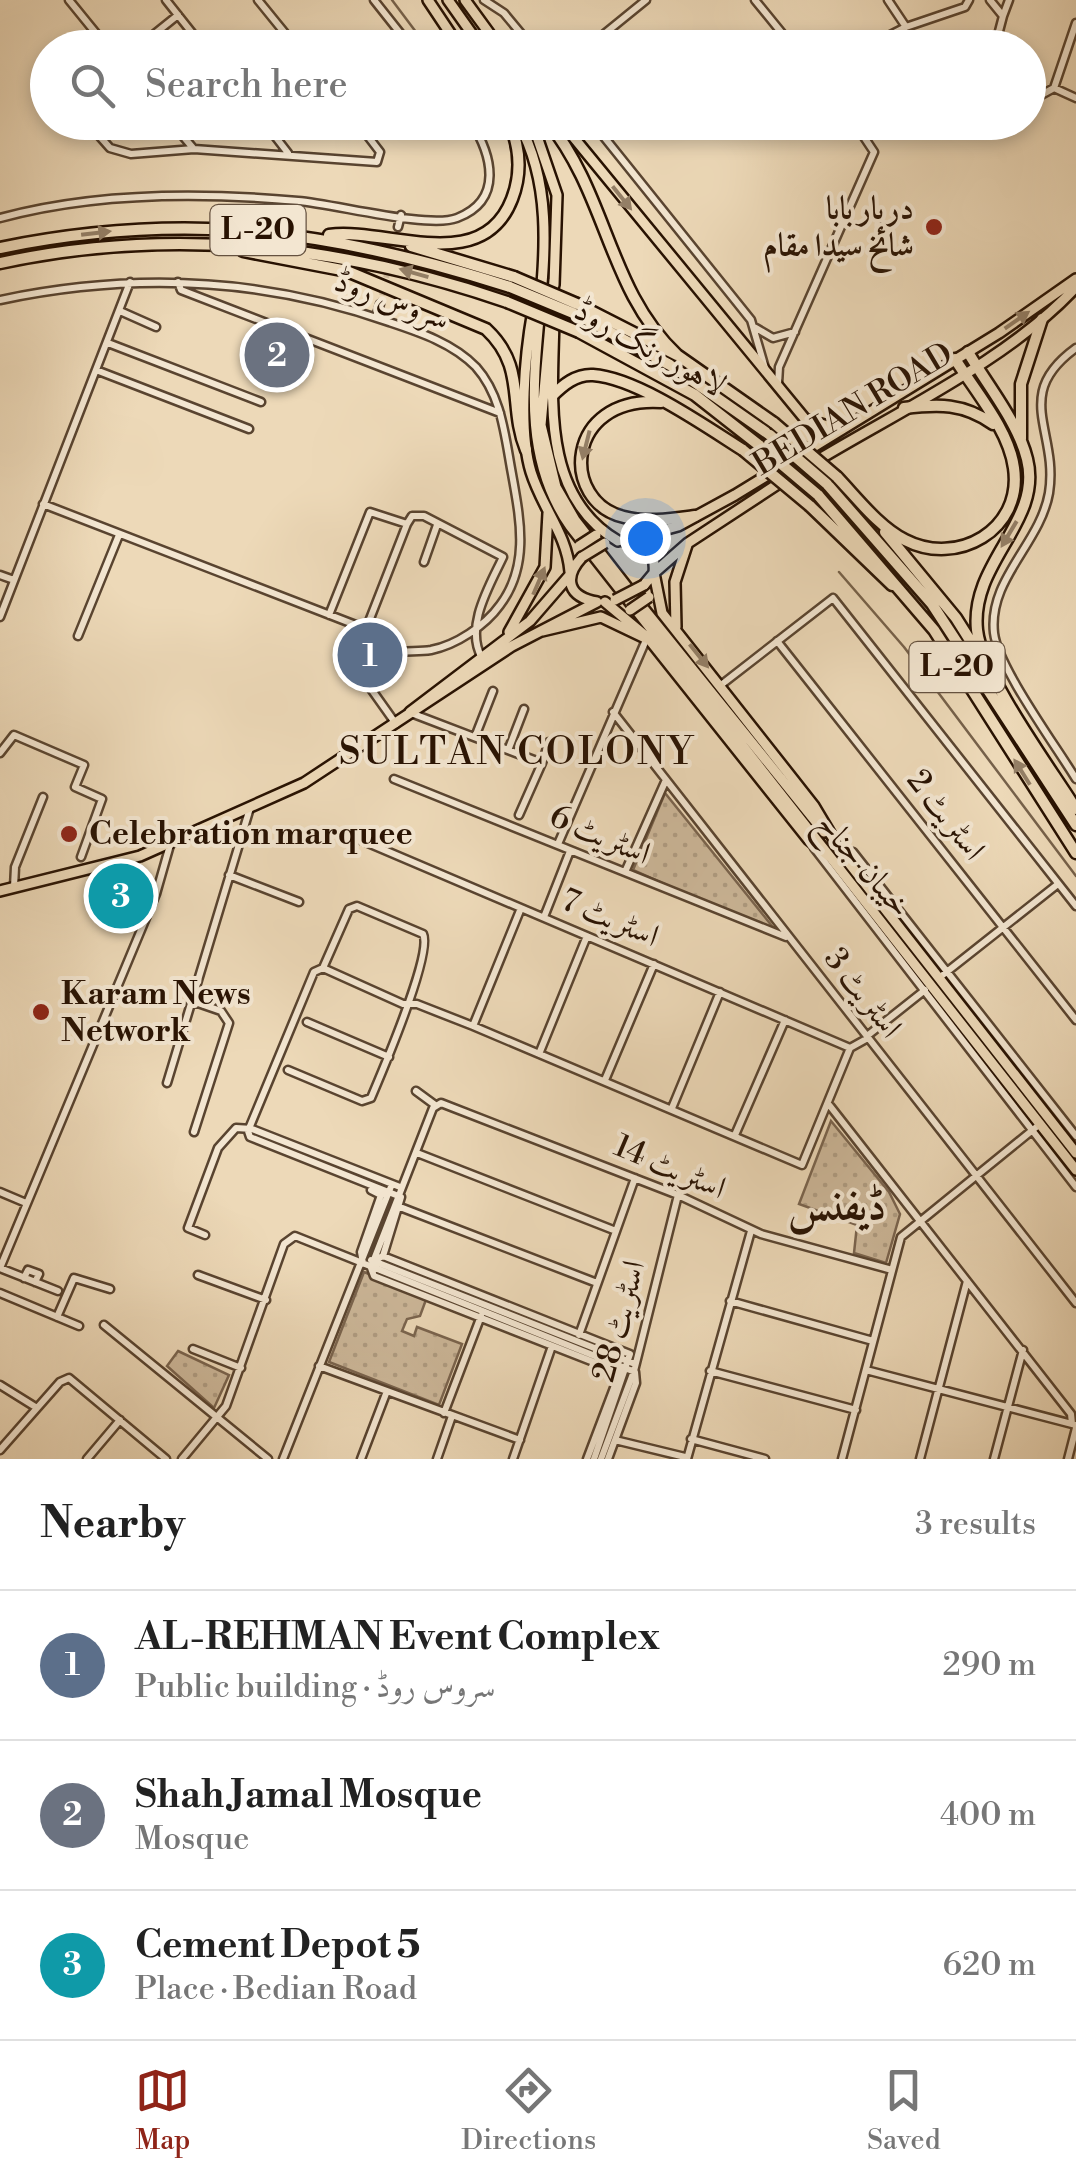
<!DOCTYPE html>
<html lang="en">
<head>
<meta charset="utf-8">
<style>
	:root { --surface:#fff; --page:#f6f6f6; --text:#222; --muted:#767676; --line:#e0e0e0; --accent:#8f2418 }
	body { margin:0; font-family:"Libre Bodoni",Amiri,serif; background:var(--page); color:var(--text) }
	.you { position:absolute; left:645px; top:538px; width:35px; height:35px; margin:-25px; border:8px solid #fff; border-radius:50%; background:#1a73e8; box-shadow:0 0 0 15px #1a73e833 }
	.badge { display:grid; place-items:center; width:65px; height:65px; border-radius:50%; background:var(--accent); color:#fff; font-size:32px; font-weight:700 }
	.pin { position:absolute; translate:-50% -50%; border:5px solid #fff; box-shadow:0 2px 10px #0006 }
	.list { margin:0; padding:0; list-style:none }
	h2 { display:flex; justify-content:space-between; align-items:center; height:130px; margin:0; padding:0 40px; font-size:42px }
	h2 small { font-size:32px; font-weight:400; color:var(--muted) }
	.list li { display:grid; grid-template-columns:65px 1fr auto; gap:30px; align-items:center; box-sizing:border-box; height:150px; padding:0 40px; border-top:2px solid var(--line) }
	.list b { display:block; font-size:38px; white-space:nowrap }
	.list p { margin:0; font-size:32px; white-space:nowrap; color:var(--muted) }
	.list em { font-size:32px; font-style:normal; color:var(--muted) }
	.icon { flex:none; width:55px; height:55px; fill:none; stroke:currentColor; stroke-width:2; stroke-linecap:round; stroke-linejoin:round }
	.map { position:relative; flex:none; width:1076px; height:1459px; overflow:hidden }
	.search { position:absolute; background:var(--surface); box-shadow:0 5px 15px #0003; left:30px; right:30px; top:30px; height:110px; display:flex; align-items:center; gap:25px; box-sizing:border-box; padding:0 35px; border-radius:55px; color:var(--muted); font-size:38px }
	.sheet { height:580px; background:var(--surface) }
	nav { display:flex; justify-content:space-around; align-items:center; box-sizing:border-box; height:140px; border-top:2px solid var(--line); background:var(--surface); font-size:28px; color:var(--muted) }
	nav a { display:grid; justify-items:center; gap:5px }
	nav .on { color:var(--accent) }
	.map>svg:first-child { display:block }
	.park { fill:url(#park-dots); stroke:#7a644e; stroke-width:2.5 }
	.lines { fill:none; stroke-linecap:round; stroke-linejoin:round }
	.stream { stroke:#76614a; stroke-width:2.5 }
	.minor-tunnel { stroke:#cfbb9d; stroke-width:6; stroke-dasharray:6 3; stroke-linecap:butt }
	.minor-casing { stroke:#594430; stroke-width:11 }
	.major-casing { stroke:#281202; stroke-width:14 }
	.highway-casing { stroke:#281202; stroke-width:15 }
	.minor { stroke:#f3e6d1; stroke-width:6 }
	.major { stroke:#edd9b8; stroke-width:9 }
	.highway { stroke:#edd9b8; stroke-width:10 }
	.major-bridge-casing { stroke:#281202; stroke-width:14; stroke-linecap:butt }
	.highway-bridge-casing { stroke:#281202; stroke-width:15; stroke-linecap:butt }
	.major-bridge { stroke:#edd9b8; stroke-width:9 }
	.highway-bridge { stroke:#edd9b8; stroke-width:10 }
	.oneway { fill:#947f66 }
	.poi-dot { fill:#8f2418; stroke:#f3e6d1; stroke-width:4 }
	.labels { text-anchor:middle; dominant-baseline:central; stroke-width:8; stroke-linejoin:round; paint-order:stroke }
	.shield { fill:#f3e6d1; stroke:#655240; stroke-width:2.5 }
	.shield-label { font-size:30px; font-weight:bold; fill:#281202 }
	.poi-label { font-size:32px; font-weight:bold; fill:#281202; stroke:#f3e6d1; text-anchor:start }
	.street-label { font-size:32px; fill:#281202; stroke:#f3e6d1 }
	.quarter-label { font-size:38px; letter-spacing:2.5px; fill:#281202; stroke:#f3e6d1 }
	.district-label { font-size:42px; font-weight:bold; fill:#281202; stroke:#f3e6d1 }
</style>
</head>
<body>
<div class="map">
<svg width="1076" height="1459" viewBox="0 0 1076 1459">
	<defs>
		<pattern id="park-dots" width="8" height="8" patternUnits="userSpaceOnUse" patternTransform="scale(2.5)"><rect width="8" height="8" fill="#ccb799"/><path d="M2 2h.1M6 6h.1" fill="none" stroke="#af9c82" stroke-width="1.8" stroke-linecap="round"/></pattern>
	</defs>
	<rect width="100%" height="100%" fill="#edd9b8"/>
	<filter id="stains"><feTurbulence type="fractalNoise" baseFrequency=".002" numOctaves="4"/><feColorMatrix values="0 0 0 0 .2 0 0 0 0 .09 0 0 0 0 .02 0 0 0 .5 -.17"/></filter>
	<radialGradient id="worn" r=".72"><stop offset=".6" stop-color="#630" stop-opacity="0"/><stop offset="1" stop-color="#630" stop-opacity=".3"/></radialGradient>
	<path class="park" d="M665 793 780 936 633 870Z
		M831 1121 889 1192 900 1214 886 1263 854 1253 857 1225 799 1204Z
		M364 1272 427 1297 420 1316 407 1319 402 1331 414 1336 417 1327 462 1344 439 1405 329 1362Z
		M178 1351 229 1375 214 1408 167 1366Z"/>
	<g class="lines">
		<path class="stream" d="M392 0 428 48
			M485 122 489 128
			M839 572 904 647 1076 876"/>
		<path class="minor-tunnel" d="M380 304 398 227"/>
		<defs>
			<path id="minor" d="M69 0 108 48
				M166 0 204 48
				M258 0 297 48
				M374 0 412 48
				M484 0 504 13 533 48
				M755 0 794 48
				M888 0 906 27 965 7 969 0
				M990 0 1003 16 1009 0
				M1003 16 998 35 1008 48
				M137 48 178 15
				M587 48 646 0
				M865 48 906 27
				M1028 75 1043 94 1054 88 1076 98
				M1054 88 1076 23
				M87 122 110 148 131 154 194 149 377 162 380 152 357 122
				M171 122 193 148
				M264 122 288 153
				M592 122 751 320 765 368
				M0 218C95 192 200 192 298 201 335 204 429 229 457 218 504 200 492 155 471 122
				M398 227 401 215
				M178 282 181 290 500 413
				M0 300C132 272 261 277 389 322 419 332 453 343 476 367 502 396 505 437 512 474 520 519 530 565 500 605 485 626 456 645 431 650 411 653 389 648 373 662L369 686 396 724
				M120 311 156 327
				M376 317 380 304
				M756 328 773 338 795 332
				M108 343 261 402
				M1076 348C1011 395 1059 431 1049 493 1040 544 988 579 994 633 998 667 1056 746 1076 779
				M96 370 249 429
				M778 384 779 367 874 152 854 122
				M43 504 366 629 398 643 400 652
				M424 562 437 525
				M0 575 14 580
				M329 615 370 512 407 524 412 516H424L503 557C490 585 464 627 482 658
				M0 617 130 282
				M366 629 407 524
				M78 636 119 535
				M777 641 1076 1020
				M721 685 833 598 1076 906
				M613 712 1076 1303
				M411 713 542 763 519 815
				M475 737 493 691
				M509 748 524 709
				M0 753 14 735 84 765 75 787 102 799 81 857
				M542 763 549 742
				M394 779 786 937
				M349 835 850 1048
				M558 844 646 640
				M814 848 1076 1187
				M845 858 853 852 1076 1136
				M625 872 665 782
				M229 875 299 902
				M14 887 15 867 43 797
				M544 917 570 851
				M323 968 403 1004H417L473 1026 802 1165 850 1048
				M939 978 1058 884
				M192 1001 221 1011 229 1023 194 1132
				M307 1022 389 1057
				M473 1026 521 908
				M867 1036 925 990
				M850 1048 868 1038
				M539 1054 587 936
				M605 1080 654 964
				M167 1083 250 808
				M416 1091 435 1105
				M830 1106 1071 1414 1072 1424
				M672 1108 720 992
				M248 1131 314 972 323 968 349 909 357 906 423 934C433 953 382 1072 371 1098L362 1101 288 1070
				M248 1131 250 1137 401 1197 383 1256
				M735 1135 785 1020
				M417 1153 616 1231
				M371 1190 381 1195
				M0 1192 26 1203
				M400 1207 597 1283
				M205 1235 188 1228 218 1148 236 1128 252 1129 400 1187
				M371 1260 635 1364
				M373 1261 383 1256 630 1354 594 1459
				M363 1263 361 1252 381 1195 387 1193
				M371 1267 433 1108 441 1103 678 1195 761 1234 892 1270
				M371 1268 374 1276 619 1372
				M198 1275 266 1300
				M24 1278 28 1270 39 1274 35 1282
				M58 1291 0 1268 156 894 170 845
				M0 1293 79 1326
				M730 1301 873 1341
				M57 1317 74 1278 110 1289
				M104 1325 268 1459
				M579 1335 635 1178
				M193 1349 241 1368
				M319 1366 520 1440
				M866 1370 1076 1425
				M710 1371 856 1410
				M0 1385 37 1408
				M444 1413 481 1316
				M691 1439 765 1459
				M615 1440 685 1457
				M0 1450 60 1382 69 1378 166 1459
				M87 1459 120 1420
				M182 1459 226 1406 284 1244 295 1236 635 1372 636 1383 608 1459
				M283 1459 392 1184
				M361 1459 387 1391
				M437 1459 452 1416
				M513 1459 552 1346
				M587 1459 620 1372
				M601 1459 634 1371 678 1195
				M687 1459 751 1231
				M842 1459 901 1237 1040 1124
				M920 1459 967 1281
				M994 1459 1023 1350
				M1068 1459 1076 1428"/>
			<path id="major" d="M428 0 460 48
				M448 0 482 48
				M465 0 500 48
				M518 122C588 248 485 404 570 526L831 858
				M532 122 557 195 554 285
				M561 122 805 419 840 430
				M554 280 541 425 556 487 575 520 644 609 824 832
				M533 310C525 355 518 429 531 472 542 508 567 534 570 572
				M554 316C553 394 539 495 618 541
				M813 463C897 412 1010 359 1076 287
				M623 541 678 526 735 495 999 333 1076 279
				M628 542C647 546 656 553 654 573L644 585
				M582 557C562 579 569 597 597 602
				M655 572 688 543 787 478
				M654 573 662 613 814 806 845 858 1076 1153
				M605 602 648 638 808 839 831 858 1076 1170
				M676 627 675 582 687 545
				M542 631 601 617 645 638
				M509 632 545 567 548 513
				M410 712 530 621 569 576
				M0 891 140 856 304 783 512 646 597 602"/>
			<path id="highway" d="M548 122C608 196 608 290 677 355
				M329 235C387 227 482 277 512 199 522 173 520 147 509 122
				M411 246 514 277
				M0 248C185 210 332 230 510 287
				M243 251 347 271 486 329C527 367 508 406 526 450
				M0 263C172 226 342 245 507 302
				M577 304 677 355 774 423
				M580 316 670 365 770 435
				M579 332 695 395 760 446
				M968 352C987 385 1018 422 1027 459 1043 522 970 562 977 630 982 676 1049 766 1076 809
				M552 396C563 385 576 374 593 375 637 378 705 426 743 450
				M661 402C564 396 560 502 624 517 647 523 672 519 695 516
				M904 408C939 404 963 403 993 424
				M1021 439V384L1042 319
				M837 477C857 498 879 527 905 540 957 567 1023 530 1014 468 1009 430 975 391 955 359
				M827 484 932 604 1076 825
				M818 495 934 630 1076 853
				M810 506 892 585
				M885 532 956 618 978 653"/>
		</defs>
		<use href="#minor" class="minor-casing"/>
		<use href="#major" class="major-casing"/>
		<use href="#highway" class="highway-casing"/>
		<use href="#minor" class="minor"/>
		<use href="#major" class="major"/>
		<use href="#highway" class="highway"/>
		<defs>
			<path id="major-bridge" d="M579 546 596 535
				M582 557 605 543
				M615 600 644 585
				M630 610 649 597"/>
			<path id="highway-bridge" d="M514 277 577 304
				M510 287 580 316
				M507 302 579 332
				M774 423 837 477
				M770 435 827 484
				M760 446 818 495
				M743 450 810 506"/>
		</defs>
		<use href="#major-bridge" class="major-bridge-casing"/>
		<use href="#highway-bridge" class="highway-bridge-casing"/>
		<use href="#major-bridge" class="major-bridge"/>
		<use href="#highway-bridge" class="highway-bridge"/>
	</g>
	<defs><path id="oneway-solid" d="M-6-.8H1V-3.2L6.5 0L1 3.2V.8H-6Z" transform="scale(2.5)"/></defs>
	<g class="oneway">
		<use href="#oneway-solid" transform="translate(622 198) rotate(51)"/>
		<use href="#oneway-solid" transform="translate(96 233) rotate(-7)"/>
		<use href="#oneway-solid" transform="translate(414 273) rotate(-164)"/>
		<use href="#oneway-solid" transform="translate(1017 320) rotate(-35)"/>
		<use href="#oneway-solid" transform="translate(586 445) rotate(104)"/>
		<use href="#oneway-solid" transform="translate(1009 534) rotate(121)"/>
		<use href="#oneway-solid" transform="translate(539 581) rotate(-67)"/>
		<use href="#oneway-solid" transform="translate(699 656) rotate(51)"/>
		<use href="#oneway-solid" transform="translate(1022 772) rotate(-122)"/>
	</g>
	<g class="poi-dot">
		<circle cx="934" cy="227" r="10"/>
		<circle cx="69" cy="834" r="10"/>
		<circle cx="41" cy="1012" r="10"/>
	</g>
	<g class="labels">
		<g class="shield">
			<rect x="210.5" y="205" width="95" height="50" rx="8"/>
			<rect x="909.5" y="642" width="95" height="50" rx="8"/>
		</g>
		<g class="shield-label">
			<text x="258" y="230">L-20</text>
			<text x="957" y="667">L-20</text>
		</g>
		<g class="poi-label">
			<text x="914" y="209" text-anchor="end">دربار بابا<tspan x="914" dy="37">شائخ سیدا مقام</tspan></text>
			<text x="89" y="834">Celebration marquee</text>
			<text x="61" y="994">Karam News<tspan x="61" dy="37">Network</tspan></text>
		</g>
		<g class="street-label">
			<text transform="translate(392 300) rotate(20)">سروس روڈ</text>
			<text transform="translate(650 348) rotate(29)">لاہور رنگ روڈ</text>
			<text transform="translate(853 409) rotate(-31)">BEDIAN ROAD</text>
			<text transform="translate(946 815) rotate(52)">اسٹریٹ 2</text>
			<text transform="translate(600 835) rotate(23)">اسٹریٹ 6</text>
			<text transform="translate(864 865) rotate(49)">خیبان جناح</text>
			<text transform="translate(610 918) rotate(23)">اسٹریٹ 7</text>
			<text transform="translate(863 993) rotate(52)">اسٹریٹ 3</text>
			<text transform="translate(670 1167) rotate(23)">اسٹریٹ 14</text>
			<text transform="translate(619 1321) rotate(-75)">اسٹریٹ 28</text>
		</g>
		<g class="quarter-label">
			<text x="517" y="752">SULTAN COLONY</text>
		</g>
		<g class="district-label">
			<text x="837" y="1206">ڈیفنس</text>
		</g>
	</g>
	<rect width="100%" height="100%" filter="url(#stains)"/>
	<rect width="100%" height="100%" fill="url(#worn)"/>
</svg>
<div class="you"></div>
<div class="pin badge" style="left:370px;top:655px;background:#5c6f8a">1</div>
<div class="pin badge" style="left:277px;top:355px;background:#6b7280">2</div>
<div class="pin badge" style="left:121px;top:896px;background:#0f9aa8">3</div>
<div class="search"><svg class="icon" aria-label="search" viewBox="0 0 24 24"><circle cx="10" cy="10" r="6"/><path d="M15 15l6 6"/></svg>Search here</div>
</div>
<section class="sheet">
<h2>Nearby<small>3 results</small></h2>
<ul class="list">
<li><span class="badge" style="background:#5c6f8a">1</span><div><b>AL-REHMAN Event Complex</b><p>Public building · سروس روڈ</p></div><em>290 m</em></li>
<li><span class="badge" style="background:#6b7280">2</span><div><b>Shah Jamal Mosque</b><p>Mosque</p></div><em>400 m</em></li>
<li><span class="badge" style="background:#0f9aa8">3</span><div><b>Cement Depot 5</b><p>Place · Bedian Road</p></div><em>620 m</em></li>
</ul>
</section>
<nav>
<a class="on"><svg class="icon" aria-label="map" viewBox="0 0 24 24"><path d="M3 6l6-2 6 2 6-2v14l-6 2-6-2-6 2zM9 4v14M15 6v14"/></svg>Map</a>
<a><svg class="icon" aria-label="directions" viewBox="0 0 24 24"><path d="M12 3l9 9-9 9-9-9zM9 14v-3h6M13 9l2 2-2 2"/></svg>Directions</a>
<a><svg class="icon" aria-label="saved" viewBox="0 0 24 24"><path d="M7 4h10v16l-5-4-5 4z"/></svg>Saved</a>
</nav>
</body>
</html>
